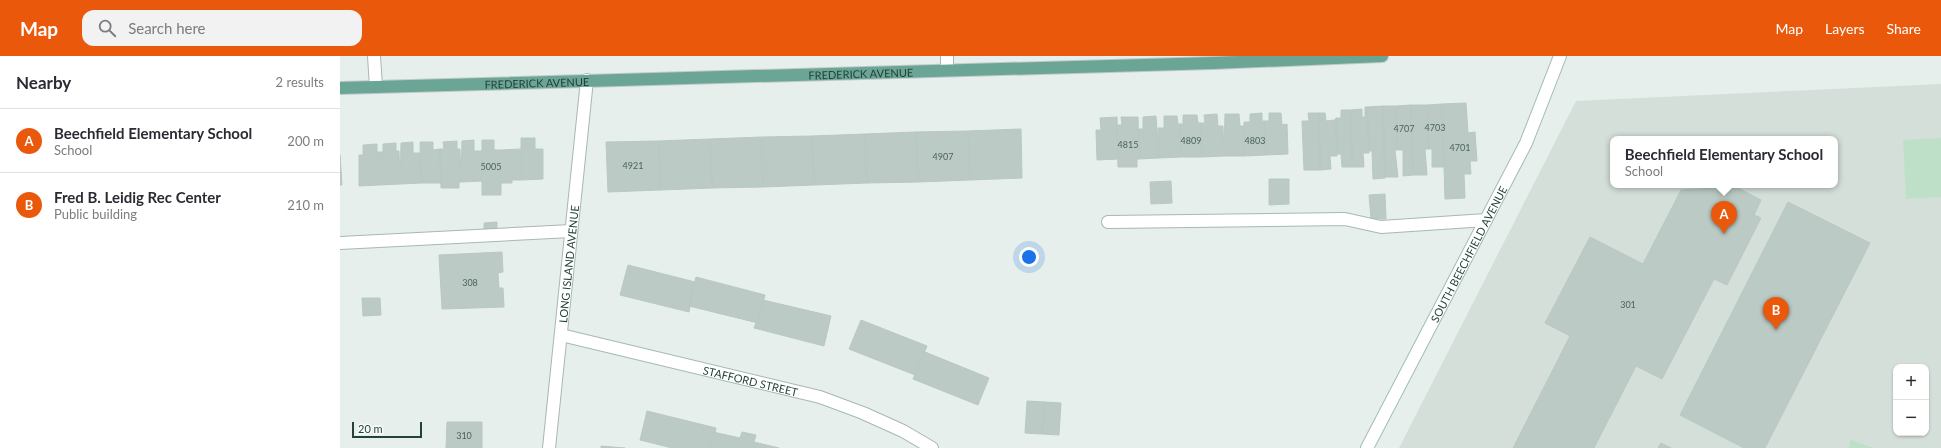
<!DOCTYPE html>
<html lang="en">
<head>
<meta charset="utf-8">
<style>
	:root { --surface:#fff; --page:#f2f2f3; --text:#2b2b33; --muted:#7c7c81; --line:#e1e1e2; --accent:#ea580c }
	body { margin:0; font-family:Lato,sans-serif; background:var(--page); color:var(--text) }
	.controls { position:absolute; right:12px; bottom:12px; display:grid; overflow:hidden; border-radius:8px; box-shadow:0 1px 3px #0004 }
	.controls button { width:36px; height:36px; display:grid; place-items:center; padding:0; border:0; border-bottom:1px solid var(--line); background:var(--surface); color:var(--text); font:20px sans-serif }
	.scale { position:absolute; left:12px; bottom:10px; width:70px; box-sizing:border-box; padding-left:4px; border:2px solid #24423a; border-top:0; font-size:11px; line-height:14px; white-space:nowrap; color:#24423a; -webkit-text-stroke:3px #f7fbf9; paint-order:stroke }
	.you { position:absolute; left:689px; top:201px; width:14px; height:14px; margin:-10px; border:3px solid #fff; border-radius:50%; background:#1a73e8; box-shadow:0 0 0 6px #1a73e833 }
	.badge { display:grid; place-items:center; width:26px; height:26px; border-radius:50%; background:var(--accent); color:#fff; font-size:13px; font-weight:700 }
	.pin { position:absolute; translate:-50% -33px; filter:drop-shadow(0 1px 2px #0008) }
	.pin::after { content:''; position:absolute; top:21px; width:14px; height:12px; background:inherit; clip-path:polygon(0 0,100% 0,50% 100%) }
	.popup { position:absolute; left:1270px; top:80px; width:228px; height:52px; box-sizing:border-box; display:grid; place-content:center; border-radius:8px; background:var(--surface); filter:drop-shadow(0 1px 3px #0005); font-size:13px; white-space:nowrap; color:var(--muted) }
	.popup b { font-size:15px; color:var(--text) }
	.popup::after { content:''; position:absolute; left:50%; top:100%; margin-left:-8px; border:8px solid transparent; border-top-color:var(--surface) }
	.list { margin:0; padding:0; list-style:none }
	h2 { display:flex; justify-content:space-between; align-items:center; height:52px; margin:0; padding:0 16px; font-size:17px }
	h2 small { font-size:13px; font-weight:400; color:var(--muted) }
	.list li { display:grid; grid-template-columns:26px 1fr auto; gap:12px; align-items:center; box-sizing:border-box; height:64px; padding:0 16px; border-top:1px solid var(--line) }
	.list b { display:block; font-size:15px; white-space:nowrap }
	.list p { margin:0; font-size:13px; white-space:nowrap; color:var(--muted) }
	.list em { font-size:13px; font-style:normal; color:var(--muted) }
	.icon { flex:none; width:22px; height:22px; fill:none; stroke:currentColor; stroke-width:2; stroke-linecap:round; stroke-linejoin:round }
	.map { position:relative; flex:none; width:1601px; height:392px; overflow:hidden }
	header { display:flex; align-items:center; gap:24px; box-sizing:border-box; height:56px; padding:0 20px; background:var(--accent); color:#fff }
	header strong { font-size:19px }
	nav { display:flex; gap:22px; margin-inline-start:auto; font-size:14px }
	.search { width:280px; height:36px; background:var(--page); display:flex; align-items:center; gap:10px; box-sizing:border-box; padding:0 14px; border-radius:12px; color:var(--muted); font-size:15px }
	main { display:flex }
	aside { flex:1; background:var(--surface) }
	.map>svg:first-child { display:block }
	.built { fill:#d4dfda; fill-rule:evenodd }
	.green { fill:#bfe0c8 }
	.building { fill:#bbcac4; stroke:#b8c9c2 }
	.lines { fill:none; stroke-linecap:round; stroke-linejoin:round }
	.lane-casing { stroke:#a8b8b2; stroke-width:14 }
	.street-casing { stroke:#a8b8b2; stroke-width:14 }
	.secondary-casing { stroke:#a4bbb3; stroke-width:14 }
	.primary-casing { stroke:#c2cac8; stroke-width:14 }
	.lane { stroke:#fff; stroke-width:12 }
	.street { stroke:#fff; stroke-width:12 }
	.secondary { stroke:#fff; stroke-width:12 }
	.primary { stroke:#6aa596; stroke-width:12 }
	.labels { text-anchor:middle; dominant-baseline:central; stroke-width:3.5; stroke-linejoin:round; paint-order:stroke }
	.number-label { font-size:9px; fill:#4a645c }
	.street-label { font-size:11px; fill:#24423a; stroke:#f7fbf9 }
</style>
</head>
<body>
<header>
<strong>Map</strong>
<div class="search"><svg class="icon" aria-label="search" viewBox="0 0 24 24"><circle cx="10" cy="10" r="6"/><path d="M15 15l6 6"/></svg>Search here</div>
<nav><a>Map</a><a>Layers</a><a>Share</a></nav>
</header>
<main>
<aside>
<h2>Nearby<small>2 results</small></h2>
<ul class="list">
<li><span class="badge">A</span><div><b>Beechfield Elementary School</b><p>School</p></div><em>200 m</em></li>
<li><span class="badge">B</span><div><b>Fred B. Leidig Rec Center</b><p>Public building</p></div><em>210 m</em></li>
</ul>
</aside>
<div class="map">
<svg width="1601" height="392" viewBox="0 0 1601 392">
	<rect width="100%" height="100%" fill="#e6efeb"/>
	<path class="built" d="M1601 28V392H1534L1510 383 1509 392H1059L1236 45ZM1273 83H1495V129H1273ZM1556 311H1586V377H1556Z"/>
	<path class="green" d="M1601 82V141L1566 143 1563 84Z
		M1510 383 1534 392H1509Z"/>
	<path class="building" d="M1126 47 1128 77 1135 76 1137 105H1130L1131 118H1124L1125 142 1105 143 1102 48Z
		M1102 48 1104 111H1092V93H1089L1087 49Z
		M1071 49 1073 119 1063 120V94H1057L1056 50Z
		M1071 49H1087L1089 93H1085L1087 119H1073Z
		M1043 50H1056L1057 94H1055L1058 121H1045Z
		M1043 50 1045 122 1033 123 1032 95H1029L1027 51Z
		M1025 51H1027L1029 97H1023L1024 111H1012L1011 54 1022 53V61H1025Z
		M1001 54H1011L1012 111H1002L1001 98H997L996 62H1001Z
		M922 57V65H925L926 99 904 100V66H910V58Z
		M929 57H941L942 69 947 68 948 98 926 99 925 65H929Z
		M968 57H979L980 114H964L962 65H969Z
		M979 57H985L986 65 995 64 996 62 997 100H990L991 113 980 114Z
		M877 58 878 70H883L884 100 862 101 861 67H865L864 59Z
		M885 58H899L900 70H904V100H884Z
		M843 59H857L858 67H861L862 101H841L840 68H843Z
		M816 60 819 102 799 103 798 73H803V61Z
		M824 60H837L838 68H840L841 101 819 102 818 72H824Z
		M777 61 778 103 757 104 756 74H761L760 62Z
		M781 61H798L799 103H797V111H778L777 69H782Z
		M681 73 682 122 630 124 628 75Z
		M628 75 630 124 578 126 576 76Z
		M576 76 578 126 527 127 525 78Z
		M525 78 527 127 474 129 472 80Z
		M472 80 474 129 423 131 422 81Z
		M422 81 423 131 372 132 370 83Z
		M181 82H195V93H203V123L181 124Z
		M370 83 372 132 320 134 319 85Z
		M134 84V95H142V125L121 126 122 85Z
		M142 84H154V94H161V139H142Z
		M117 85V93H120L121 126H119V132H101L100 93H104L103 86Z
		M319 85 320 134 268 136 266 86Z
		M73 86V97H80L81 127 60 128 61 87Z
		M80 86H93V94L100 93 101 127H81Z
		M56 87V95H59L60 128 39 129V96H43V88Z
		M37 88V96H39V129L19 130V99H23V89Z
		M181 93V124H172V127H161V94Z
		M0 99 2 129H0Z
		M929 123H949V148L929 149Z
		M831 125 832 147 811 148 810 126Z
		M1396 131 1421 144 1414 159 1421 162 1387 229 1374 223 1322 323 1296 310 1254 392H1173L1230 280 1205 267 1250 181 1303 208 1341 134Z
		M1045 138 1046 163H1031L1029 139Z
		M1448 146 1530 187 1425 392H1404L1340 359Z
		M157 166V176L144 177V167Z
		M162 196 163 216 158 217 159 232H163L164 251 102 253 99 199Z
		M288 209 355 226 349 256 280 239Z
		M356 221 425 239 418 267 349 250Z
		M22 242H40L41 259 23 260Z
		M423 244 491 260 484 290 414 272 416 267H418Z
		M521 264 587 290 575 319 509 293Z
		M585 296 649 322 638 349 573 323Z
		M687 345 705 346 702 378 685 377Z
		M705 346 721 347 719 379 702 378Z
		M307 355 376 372 375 377 373 376 369 392H332L300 384Z
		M107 366H142V392H106Z
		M373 376 400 382 402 376 416 379 414 386 439 392H369Z
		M1321 387 1331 392H1318Z
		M261 390 285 392H261Z"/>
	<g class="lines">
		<defs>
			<path id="lane" d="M34 0 36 31
				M768 166 1005 163 1041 171 1146 164
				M0 187 231 175"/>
			<g id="street">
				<path d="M607 0V14"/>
				<path id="s1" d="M221 279 480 341 523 357 563 375 592 392"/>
				<path id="s2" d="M209 392 247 24"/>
			</g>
			<g id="secondary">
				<path id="s3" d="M1027 392 1186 87 1220 0"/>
			</g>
			<g id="primary">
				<path id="s4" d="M0 32 873 7 1042 0"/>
			</g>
		</defs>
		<use href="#lane" class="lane-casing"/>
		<use href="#street" class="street-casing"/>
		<use href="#secondary" class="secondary-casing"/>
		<use href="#primary" class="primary-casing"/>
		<use href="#lane" class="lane"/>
		<use href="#street" class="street"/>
		<use href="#secondary" class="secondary"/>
		<use href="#primary" class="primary"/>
	</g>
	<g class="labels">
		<g class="number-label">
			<text x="1095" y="71">4703</text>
			<text x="1064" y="72">4707</text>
			<text x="851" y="84">4809</text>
			<text x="915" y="84">4803</text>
			<text x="788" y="88">4815</text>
			<text x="1120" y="91">4701</text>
			<text x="603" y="100">4907</text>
			<text x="293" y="109">4921</text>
			<text x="151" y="110">5005</text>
			<text x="130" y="226">308</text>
			<text x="1288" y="248">301</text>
			<text x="124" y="379">310</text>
		</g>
		<g class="street-label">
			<text stroke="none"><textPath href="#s4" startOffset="521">FREDERICK AVENUE</textPath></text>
			<text stroke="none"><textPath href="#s4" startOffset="197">FREDERICK AVENUE</textPath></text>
			<text stroke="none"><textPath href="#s3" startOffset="219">SOUTH BEECHFIELD AVENUE</textPath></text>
			<text stroke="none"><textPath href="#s2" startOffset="185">LONG ISLAND AVENUE</textPath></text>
			<text stroke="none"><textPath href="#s1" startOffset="195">STAFFORD STREET</textPath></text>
		</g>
	</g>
</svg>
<div class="controls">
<button>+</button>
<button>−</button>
</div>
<div class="scale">20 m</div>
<div class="you"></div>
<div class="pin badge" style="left:1384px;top:178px">A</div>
<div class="popup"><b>Beechfield Elementary School</b>School</div>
<div class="pin badge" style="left:1436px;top:274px">B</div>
</div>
</main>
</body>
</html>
